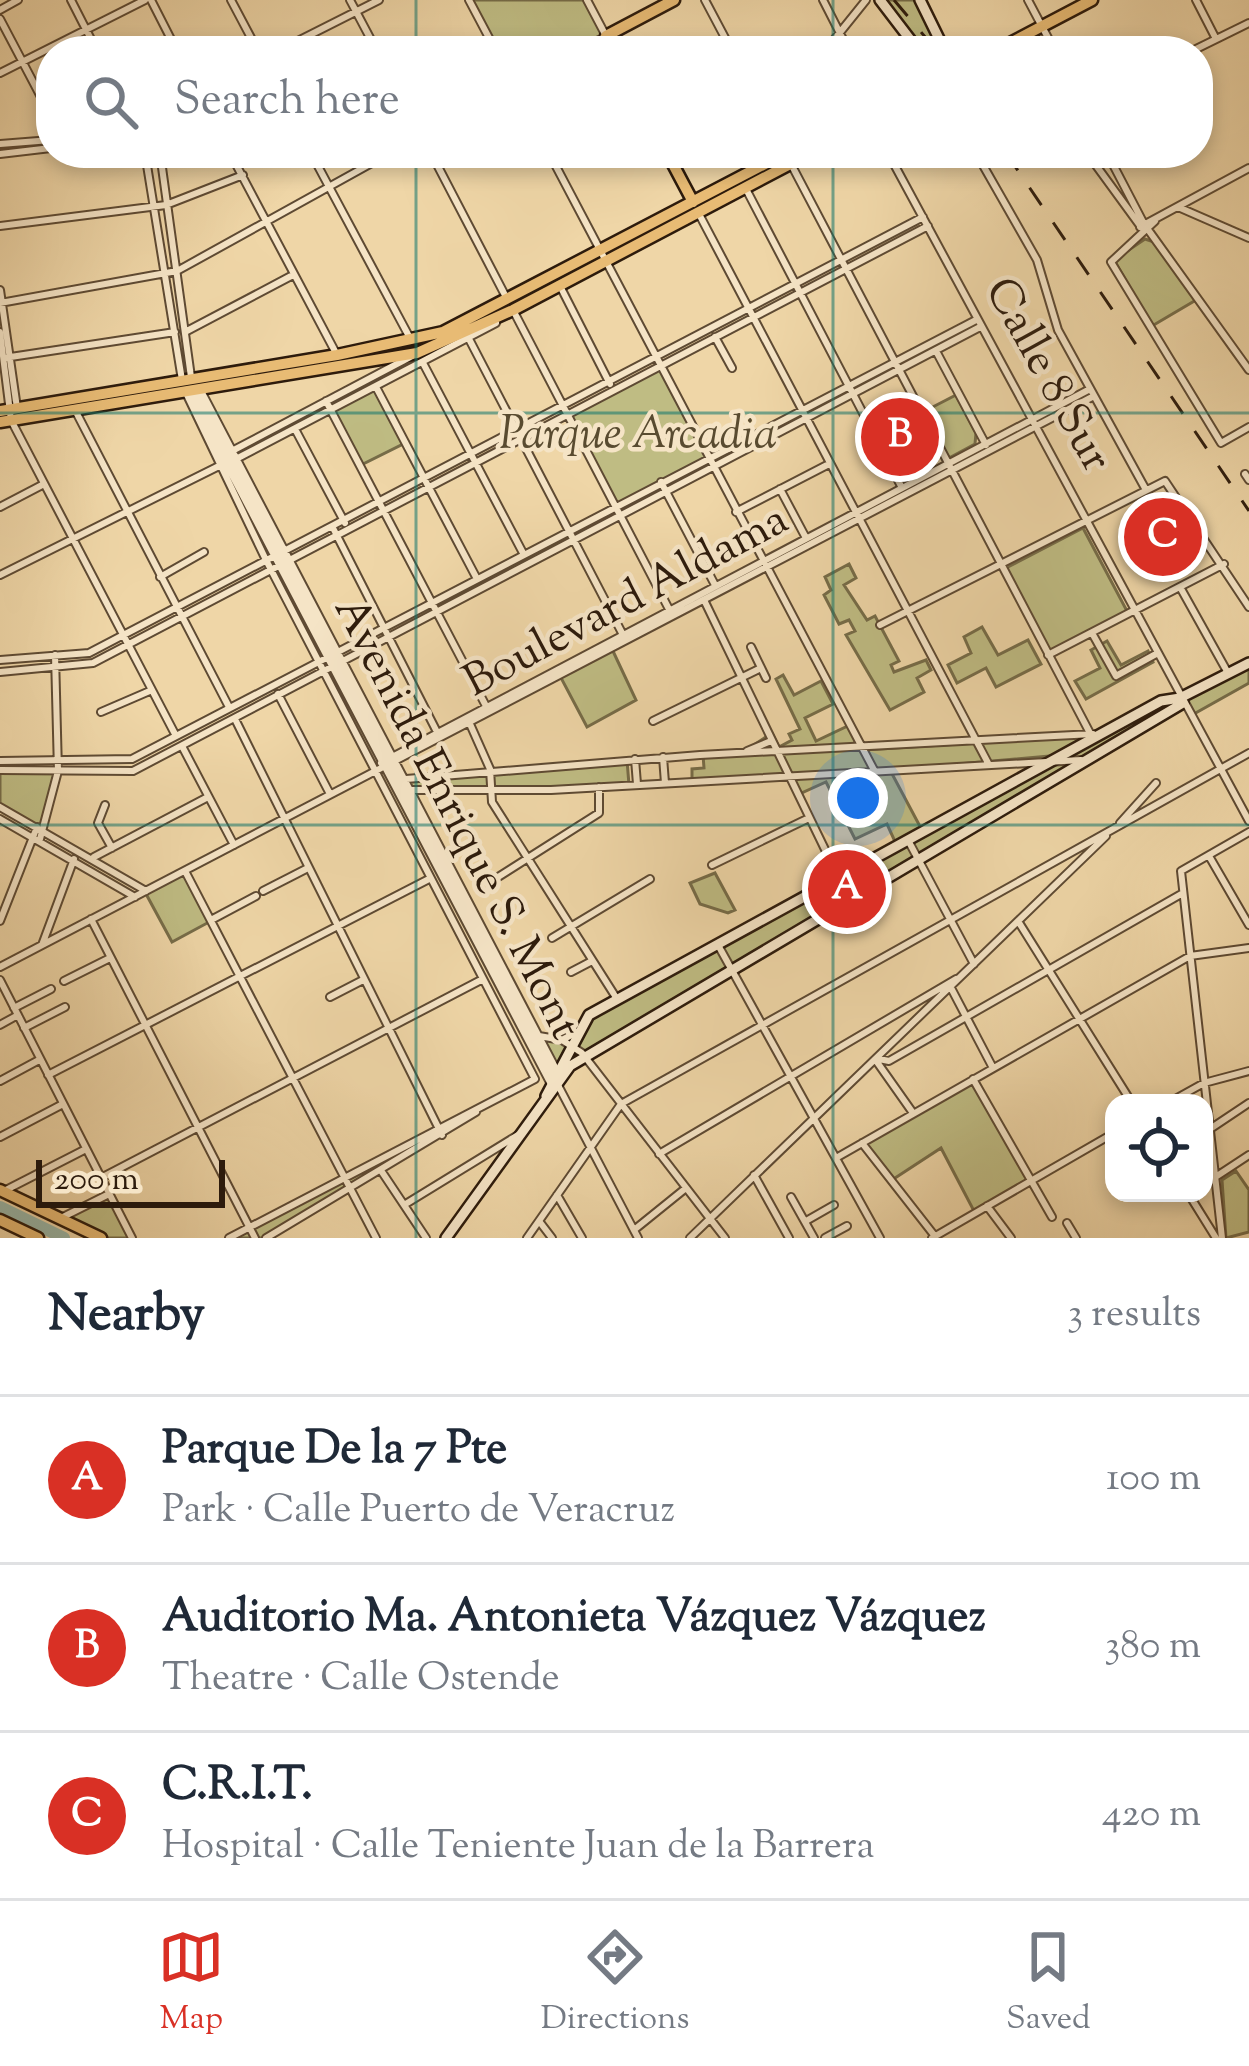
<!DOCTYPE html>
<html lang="en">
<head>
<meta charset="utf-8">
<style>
	:root { --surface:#fff; --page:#f6f6f7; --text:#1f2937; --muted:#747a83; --line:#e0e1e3; --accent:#d93025 }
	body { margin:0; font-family:"Sorts Mill Goudy",serif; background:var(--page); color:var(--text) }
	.controls { position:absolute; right:36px; bottom:36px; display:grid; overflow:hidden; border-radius:24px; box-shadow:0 6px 18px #0003 }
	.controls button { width:108px; height:108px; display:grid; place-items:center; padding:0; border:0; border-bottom:3px solid var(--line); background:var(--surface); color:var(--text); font:60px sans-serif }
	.scale { position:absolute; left:36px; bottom:30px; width:189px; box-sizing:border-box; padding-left:12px; border:6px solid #2d1b0c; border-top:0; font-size:33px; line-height:42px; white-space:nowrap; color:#2d1b0c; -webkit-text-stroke:9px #f5e4c6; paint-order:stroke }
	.you { position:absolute; left:858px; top:798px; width:42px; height:42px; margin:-30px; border:9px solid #fff; border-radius:50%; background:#1a73e8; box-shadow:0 0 0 18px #1a73e833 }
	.badge { display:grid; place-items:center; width:78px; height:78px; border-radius:50%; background:var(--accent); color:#fff; font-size:39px; font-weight:700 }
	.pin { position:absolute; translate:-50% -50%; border:6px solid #fff; box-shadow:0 3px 12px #0006 }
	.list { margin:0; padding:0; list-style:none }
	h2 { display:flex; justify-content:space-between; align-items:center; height:156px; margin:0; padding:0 48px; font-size:51px }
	h2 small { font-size:39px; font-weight:400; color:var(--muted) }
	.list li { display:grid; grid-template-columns:78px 1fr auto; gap:36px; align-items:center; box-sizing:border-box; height:168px; padding:0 48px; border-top:3px solid var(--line) }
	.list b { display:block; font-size:45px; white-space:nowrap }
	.list p { margin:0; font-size:39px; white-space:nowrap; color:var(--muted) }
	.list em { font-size:39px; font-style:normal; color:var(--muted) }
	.icon { flex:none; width:66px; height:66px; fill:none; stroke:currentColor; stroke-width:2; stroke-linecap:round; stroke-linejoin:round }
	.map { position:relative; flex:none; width:1249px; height:1238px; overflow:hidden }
	.search { position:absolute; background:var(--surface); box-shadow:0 6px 18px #0003; left:36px; right:36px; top:36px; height:132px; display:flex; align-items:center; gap:30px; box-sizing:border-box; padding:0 42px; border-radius:48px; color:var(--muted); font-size:45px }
	.sheet { height:660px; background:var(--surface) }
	nav { display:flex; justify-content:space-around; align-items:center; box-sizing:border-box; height:168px; border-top:3px solid var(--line); background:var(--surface); font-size:33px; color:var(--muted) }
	nav a { display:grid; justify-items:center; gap:6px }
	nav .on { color:var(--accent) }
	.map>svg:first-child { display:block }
	.green { fill:#bfbc83; stroke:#766c48; stroke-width:3; fill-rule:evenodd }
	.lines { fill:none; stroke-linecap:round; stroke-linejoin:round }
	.river { stroke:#9ab9ab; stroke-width:12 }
	.street-casing { stroke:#5e4a33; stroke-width:10 }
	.secondary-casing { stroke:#2d1b0c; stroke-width:14 }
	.primary-casing { stroke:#2d1b0c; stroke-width:15 }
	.street { stroke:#f5e4c6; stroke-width:6 }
	.secondary { stroke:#f5e4c6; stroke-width:9 }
	.primary { stroke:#e8bb74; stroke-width:10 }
	.rail { stroke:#2d1b0c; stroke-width:3; stroke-dasharray:21 21; stroke-linecap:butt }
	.grid { fill:none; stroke:#0f766e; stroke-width:3; stroke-opacity:0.55 }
	.labels { text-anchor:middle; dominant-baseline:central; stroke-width:9; stroke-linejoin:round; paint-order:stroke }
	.street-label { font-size:45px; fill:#2d1b0c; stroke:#f5e4c6 }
	.park-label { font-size:45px; font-style:italic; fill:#594b30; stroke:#f5e4c6 }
</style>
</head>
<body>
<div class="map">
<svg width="1249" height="1238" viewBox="0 0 1249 1238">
	<rect width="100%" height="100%" fill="#efd6a7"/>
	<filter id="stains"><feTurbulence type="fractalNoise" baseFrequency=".00167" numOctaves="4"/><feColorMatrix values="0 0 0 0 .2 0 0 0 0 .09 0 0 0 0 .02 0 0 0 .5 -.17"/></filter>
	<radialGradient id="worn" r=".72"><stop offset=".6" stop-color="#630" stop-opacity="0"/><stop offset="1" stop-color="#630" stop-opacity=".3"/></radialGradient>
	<path class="green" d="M469 0H587L606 36 579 51H496Z
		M883 0H916L940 51H921Z
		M1145 239 1157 243 1196 300 1152 326 1114 260Z
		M660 366 708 458 615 506 568 414Z
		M375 386 405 443 359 466 330 410Z
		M956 395 976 433 975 444 949 458 923 412Z
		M1083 528 1127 611 1049 652 1006 568Z
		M849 564 856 578 844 585 867 620 875 616 899 661 891 665 894 672 926 660 931 670 917 678 924 692 890 710 846 635 855 631 849 620 839 624 824 595 831 590 825 577Z
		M982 627 998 655 1028 640 1041 664 996 687 986 668 957 683 948 665 971 653 964 637Z
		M1107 641 1121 665 1148 651 1153 662 1086 699 1075 681 1100 668 1091 650Z
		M612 649 636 700 587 727 560 676Z
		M1249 664V683L1192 715 1182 699Z
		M783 675 794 695 821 681 833 704 805 718 816 741 852 724 865 750 1086 736 1161 702 1181 703 584 1055 557 1084 539 1036 571 1037 586 1018 898 848 887 824 855 839 826 782 797 795 787 775 692 781V769L704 768 703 755 743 752 772 733 779 747 792 740 789 734 800 729 776 679ZM1072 754 924 834 890 770Z
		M627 760 629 785 410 790 405 779Z
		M0 770 58 771 42 830 0 807Z
		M185 871 211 921 172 942 145 892Z
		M715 873 735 910 728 913 700 904 690 883Z
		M973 1079 1030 1181 975 1213 941 1148 892 1180 863 1143Z
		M488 1103 266 1238H229Z
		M1236 1171 1249 1190V1232L1226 1238 1222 1180Z
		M109 1194 132 1238H101L60 1218Z"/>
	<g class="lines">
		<path class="river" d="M0 1207 64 1238"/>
		<defs>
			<path id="street" d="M71 0 97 51
				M151 0 177 51
				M231 0 258 51
				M350 0 377 51
				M469 0 496 51
				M705 0 732 51
				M823 0 849 51
				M1028 0 1055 51
				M1196 0 1216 39
				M0 10 18 0
				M0 19 51 116
				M278 51 379 0
				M579 51 606 36 587 0
				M825 51 866 0
				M1192 51 1249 23
				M0 73 145 0
				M0 144 51 140
				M145 153 182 380
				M160 153 191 377
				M230 153 337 355
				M311 153 411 340
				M431 153 507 299
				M549 153 874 770
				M888 153 1249 821
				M976 153 1037 260 1058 330 1146 490
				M1087 153 1141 227
				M1107 153 1144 224 1249 370
				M0 154 51 148
				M791 164 1091 735
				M746 189 901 486
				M1178 207 1249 238
				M699 214 988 763
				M1155 221 1111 262 1221 443 1249 427
				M0 226 166 205 243 175
				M1140 227 1249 168
				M559 284 610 384
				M0 290 17 408
				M0 303 177 271 390 153
				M513 310 671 613
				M0 332 11 420 176 736
				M185 332 293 275
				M468 337 622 633
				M715 337 732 368
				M936 351 986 445
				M4 358 175 332
				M423 363 523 553
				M376 387 476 577
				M200 389 557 1071
				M194 390 638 1238
				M188 391 553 1088
				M187 395 266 560 535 1079
				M326 401 486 706
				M75 410 229 707
				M295 429 345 523
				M232 451 412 356
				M236 459 496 323
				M1245 474 1249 480
				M661 482 715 585
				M780 489 806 538
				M0 507 44 484
				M736 512 829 464
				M332 526 436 730
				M0 575 219 466
				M160 577 204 552
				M1180 587 1228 673
				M705 602 850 901
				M880 625 1165 481 1249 607
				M1092 633 1116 676 1156 654
				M751 647 766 678
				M1048 655 1224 564
				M0 660 89 653 923 217
				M0 672 93 663 928 226
				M278 694 330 794
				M101 712 152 690
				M235 719 442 1135
				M653 721 761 668
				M470 724 490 769 492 802 617 999
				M183 748 234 845
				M747 751 771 741
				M663 757 665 783
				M635 759 637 784
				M0 761 132 759 976 320
				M381 763 1090 389
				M0 770 133 771 980 327
				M406 779 700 755 1093 734
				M411 790H551L1081 760
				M105 805 98 823 112 848
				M0 807 146 891
				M0 819 135 897
				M1120 823 1156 783
				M40 839 58 771 55 655
				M909 842 974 964
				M1209 856 1249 925
				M94 857 208 797
				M712 865 809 818
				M185 871 376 1238
				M495 879 599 813V787
				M263 891 306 869
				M91 919 255 1238
				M211 920 256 896
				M0 921 37 827
				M1018 921 1132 1103
				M552 938 650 879
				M42 945 74 859
				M718 945 880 1238
				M0 967 1094 396
				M571 972 592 961
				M0 980 132 1238
				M64 981 110 958
				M950 986 993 1068
				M330 997 363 980
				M14 1008 51 989
				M0 1025 18 1015
				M24 1028 65 1007
				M539 1036 562 1040 577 1032
				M562 1040 582 1053 725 1238
				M879 1059 889 1061 1183 893
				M877 1062 913 1113
				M48 1075 429 879
				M973 1079 1052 1217
				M0 1081 39 1060
				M1168 1103 1204 1083 1249 1071
				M1210 1129 1249 1103
				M0 1137 63 1104
				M862 1143 934 1235
				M659 1154 956 979
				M836 1158 1190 956 1249 948
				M382 1172 426 1238
				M754 1175 789 1238
				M1217 1176 1249 1155
				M101 1178 481 980
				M4 1191 86 1149
				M1188 1193 1216 1238
				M557 1195 582 1238
				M791 1197 814 1238
				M404 1205 518 1135
				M987 1206 1011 1238
				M63 1217 109 1194
				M539 1221 552 1238
				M806 1221 834 1205
				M1067 1223 1076 1238
				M634 1230 686 1188
				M229 1238 535 1079
				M266 1238 476 1112
				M527 1238 621 1104 1249 753
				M690 1238 1106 836
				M825 1238 847 1226
				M932 1238 1114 1133
				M1222 1238 1181 871 1249 832"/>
			<path id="secondary" d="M880 0 919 51
				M920 0 945 51
				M546 1096 589 1015 1161 701 1180 698 1249 663
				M446 1238 570 1066 1183 703"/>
			<path id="primary" d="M614 51 606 36 674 0
				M995 51 1092 0
				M667 153 693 202
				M0 411 337 355 443 332 786 153
				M0 422 417 353 513 310 811 153
				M0 1190 101 1238
				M0 1220 38 1238"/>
		</defs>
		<use href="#street" class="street-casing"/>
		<use href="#secondary" class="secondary-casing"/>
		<use href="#primary" class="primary-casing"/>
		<use href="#street" class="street"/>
		<use href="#secondary" class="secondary"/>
		<use href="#primary" class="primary"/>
		<path class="rail" d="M894 0 937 51
			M1006 153 1249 511"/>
	</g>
	<path class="grid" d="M416 0V51M833 0V51M416 153V1238M833 153V1238M0 413H1249M0 825H1249"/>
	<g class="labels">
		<g class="street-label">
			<text transform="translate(1046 376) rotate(61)">Calle 8 Sur</text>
			<text transform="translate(627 603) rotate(-28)">Boulevard Aldama</text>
			<text transform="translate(455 819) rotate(63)">Avenida Enrique S. Mont</text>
		</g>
		<g class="park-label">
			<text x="638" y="436">Parque Arcadia</text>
		</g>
	</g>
	<rect width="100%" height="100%" filter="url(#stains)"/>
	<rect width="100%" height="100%" fill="url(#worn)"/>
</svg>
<div class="controls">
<button><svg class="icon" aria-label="locate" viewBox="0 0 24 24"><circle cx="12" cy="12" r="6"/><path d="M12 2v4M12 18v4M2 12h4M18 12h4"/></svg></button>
</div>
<div class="scale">200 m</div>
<div class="you"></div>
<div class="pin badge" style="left:847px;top:889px">A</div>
<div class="pin badge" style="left:900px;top:437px">B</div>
<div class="pin badge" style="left:1163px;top:537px">C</div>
<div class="search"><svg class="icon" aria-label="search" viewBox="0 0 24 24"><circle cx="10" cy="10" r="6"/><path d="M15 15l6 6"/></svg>Search here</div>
</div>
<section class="sheet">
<h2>Nearby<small>3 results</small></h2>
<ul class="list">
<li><span class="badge">A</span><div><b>Parque De la 7 Pte</b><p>Park · Calle Puerto de Veracruz</p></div><em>100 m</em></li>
<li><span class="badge">B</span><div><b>Auditorio Ma. Antonieta Vázquez Vázquez</b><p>Theatre · Calle Ostende</p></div><em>380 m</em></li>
<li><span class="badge">C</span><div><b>C.R.I.T.</b><p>Hospital · Calle Teniente Juan de la Barrera</p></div><em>420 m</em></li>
</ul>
</section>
<nav>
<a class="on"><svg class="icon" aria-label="map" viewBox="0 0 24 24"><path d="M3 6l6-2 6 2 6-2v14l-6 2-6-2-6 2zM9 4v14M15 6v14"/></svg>Map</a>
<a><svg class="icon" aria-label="directions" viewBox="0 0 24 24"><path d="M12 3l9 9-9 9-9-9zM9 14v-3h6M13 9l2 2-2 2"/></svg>Directions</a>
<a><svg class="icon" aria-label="saved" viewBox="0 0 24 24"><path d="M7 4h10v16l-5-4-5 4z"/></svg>Saved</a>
</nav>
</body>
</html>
